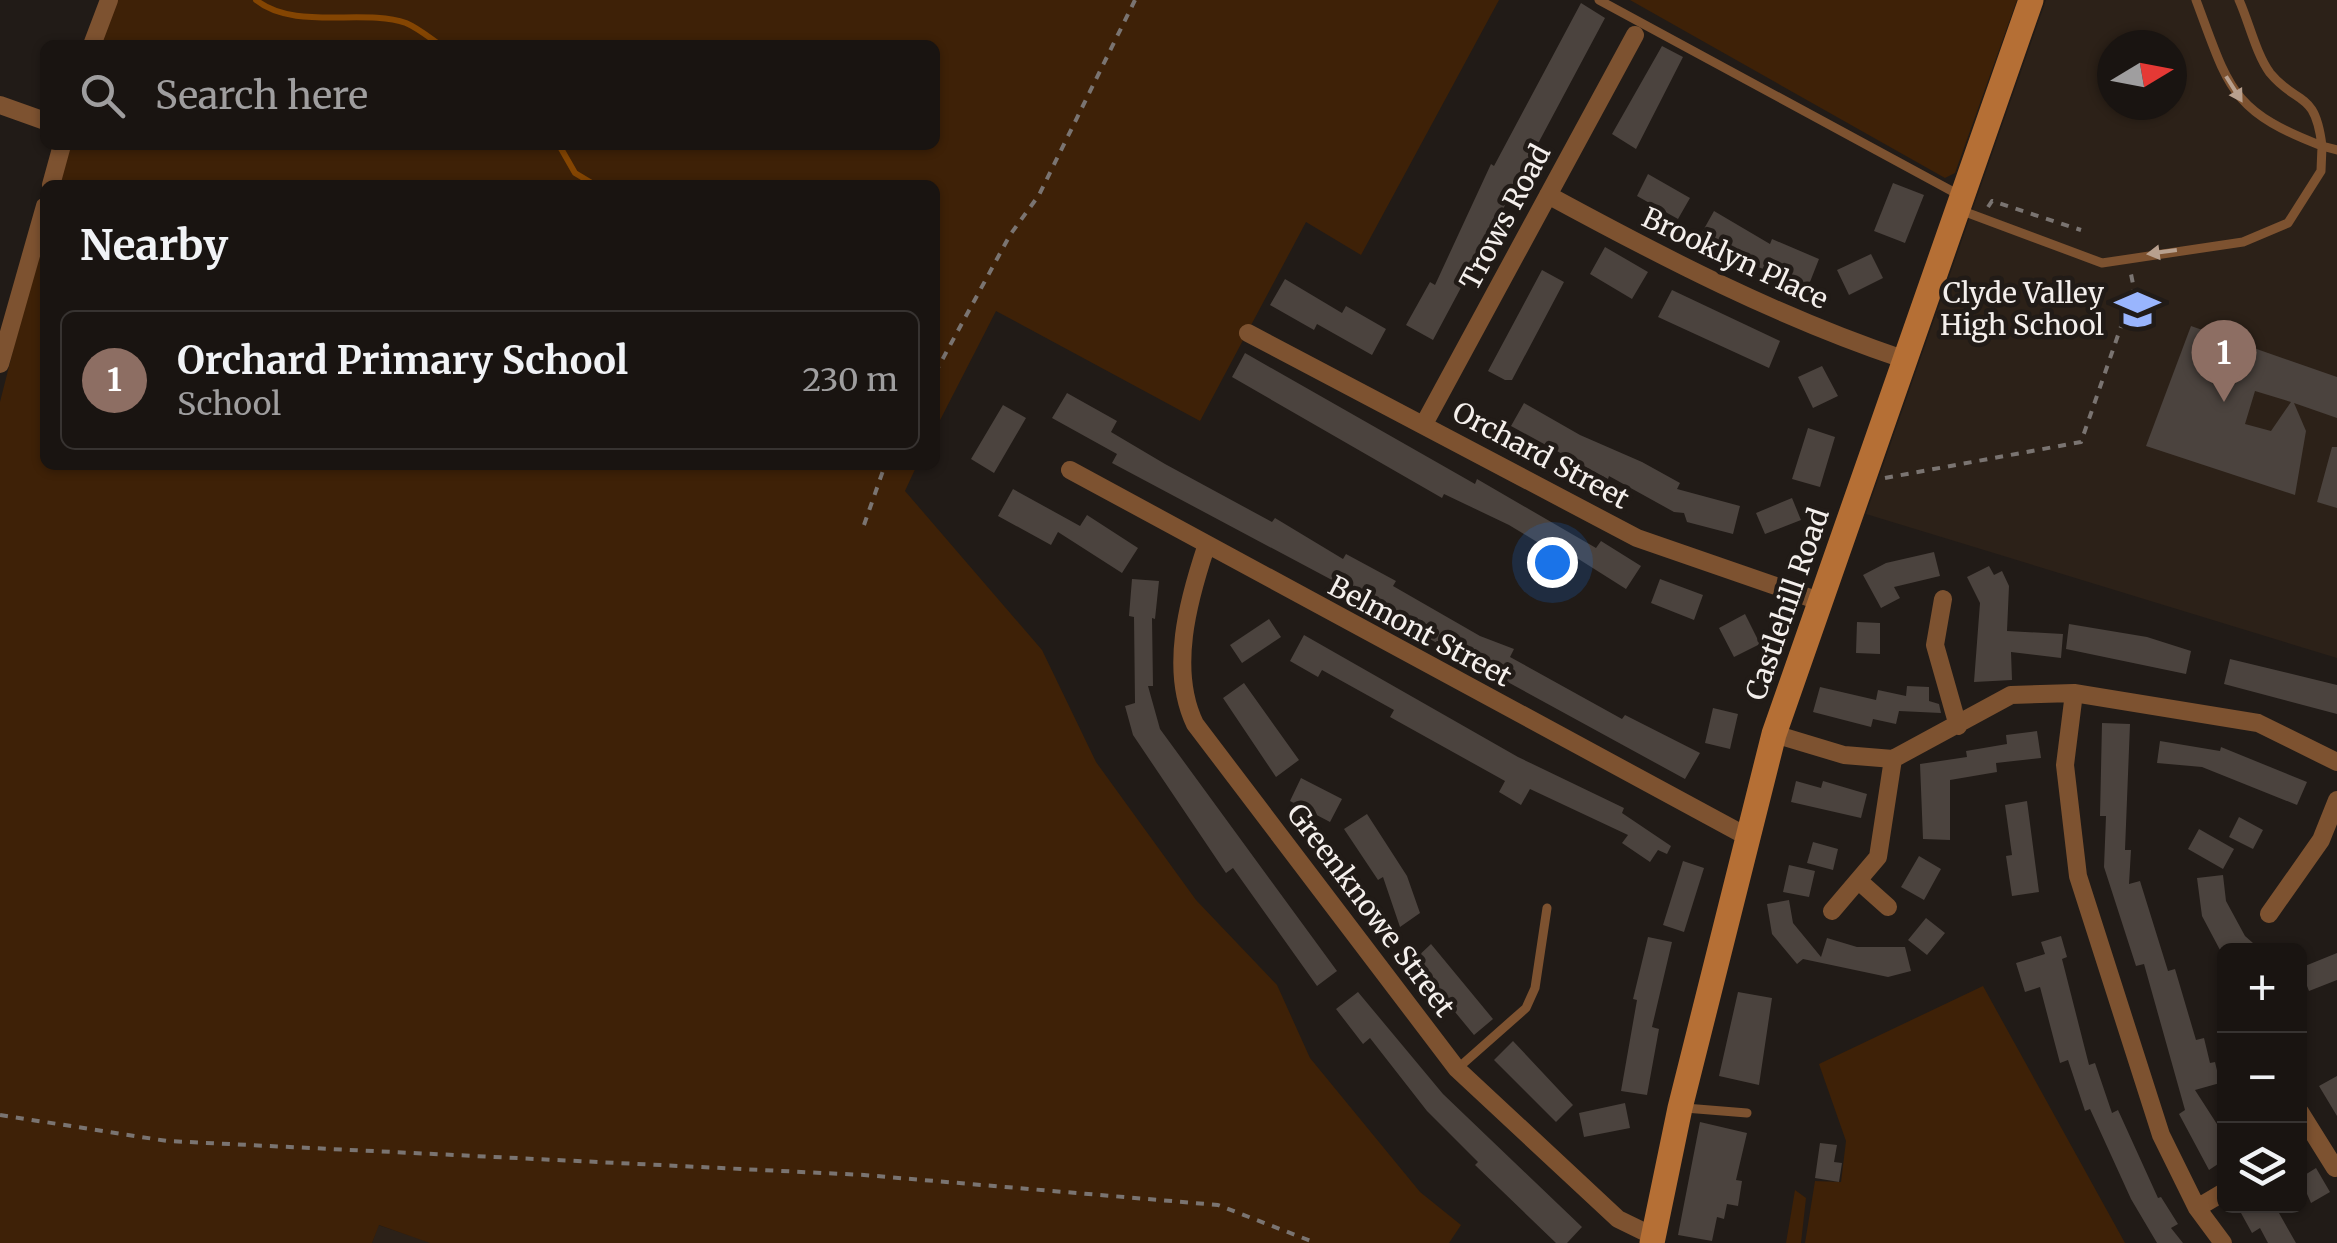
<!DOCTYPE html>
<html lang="en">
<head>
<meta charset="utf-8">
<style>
	:root { --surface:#191411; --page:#26211f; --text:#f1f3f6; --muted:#9f9e9f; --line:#373331; --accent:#99b5fd }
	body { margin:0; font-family:Merriweather,serif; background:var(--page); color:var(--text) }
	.controls { position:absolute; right:30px; bottom:30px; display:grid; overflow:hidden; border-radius:15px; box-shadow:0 2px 8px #0004 }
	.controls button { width:90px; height:90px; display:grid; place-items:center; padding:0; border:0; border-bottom:2px solid var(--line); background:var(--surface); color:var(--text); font:50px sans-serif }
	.compass { position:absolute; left:2097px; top:30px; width:90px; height:90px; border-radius:50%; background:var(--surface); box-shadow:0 2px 8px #0004; rotate:80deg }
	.you { position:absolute; left:1552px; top:562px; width:35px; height:35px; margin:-25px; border:8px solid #fff; border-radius:50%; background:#1a73e8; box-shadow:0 0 0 15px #1a73e833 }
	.badge { display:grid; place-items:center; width:65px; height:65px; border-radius:50%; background:var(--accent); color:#fff; font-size:32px; font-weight:700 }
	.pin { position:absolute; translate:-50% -82px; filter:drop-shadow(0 2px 5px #0008) }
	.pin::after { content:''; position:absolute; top:52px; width:35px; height:30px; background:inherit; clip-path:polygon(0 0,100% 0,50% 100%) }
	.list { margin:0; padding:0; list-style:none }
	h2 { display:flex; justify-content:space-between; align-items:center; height:130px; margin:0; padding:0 40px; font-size:42px }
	h2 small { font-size:32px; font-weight:400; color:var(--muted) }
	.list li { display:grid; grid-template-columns:65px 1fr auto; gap:30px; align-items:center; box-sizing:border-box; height:140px; margin:0 20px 20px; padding:0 20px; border:2px solid var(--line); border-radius:15px }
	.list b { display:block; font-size:38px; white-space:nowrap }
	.list p { margin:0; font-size:32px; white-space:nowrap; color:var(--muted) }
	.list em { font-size:32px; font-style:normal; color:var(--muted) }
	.icon { flex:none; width:55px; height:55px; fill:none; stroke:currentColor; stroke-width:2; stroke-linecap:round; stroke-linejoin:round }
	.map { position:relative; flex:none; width:2337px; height:1243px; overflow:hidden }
	.search { position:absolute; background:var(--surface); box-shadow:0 2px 8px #0004; left:40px; top:40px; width:900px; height:110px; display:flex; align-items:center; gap:25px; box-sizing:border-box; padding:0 35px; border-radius:15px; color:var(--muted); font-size:38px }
	.panel { position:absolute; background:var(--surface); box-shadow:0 2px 8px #0004; left:40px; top:180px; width:900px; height:290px; border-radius:15px }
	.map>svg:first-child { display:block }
	.built { fill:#2c2118; fill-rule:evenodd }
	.green { fill:#3e2107 }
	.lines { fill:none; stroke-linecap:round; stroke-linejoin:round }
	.stream { stroke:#844502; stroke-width:6 }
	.building { fill:#4b433e; fill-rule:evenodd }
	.path { stroke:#7a7471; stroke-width:4; stroke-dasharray:8 8; stroke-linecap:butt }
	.lane { stroke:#7d5230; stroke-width:9 }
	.street { stroke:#7d5230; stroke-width:18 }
	.secondary { stroke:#b56f35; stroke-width:25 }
	.oneway { fill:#b8a08e }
	.labels { text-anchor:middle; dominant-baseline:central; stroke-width:9; stroke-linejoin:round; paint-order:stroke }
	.street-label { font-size:28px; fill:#f4efec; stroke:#211b17 }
	.poi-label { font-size:28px; fill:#f4efec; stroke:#211b17; text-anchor:end }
</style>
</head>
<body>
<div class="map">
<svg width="2337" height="1243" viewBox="0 0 2337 1243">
	<rect width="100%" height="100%" fill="#211b17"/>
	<path class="built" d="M2046 0H2337V658L1866 514ZM2112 45H2172V105H2112Z
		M378 1225 430 1242V1243H372Z"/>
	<path class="green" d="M109 0H1499L1361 255 1306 222 1200 421 996 311 935 430V185H56L66 145H935V45H93Z
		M1630 0H2017L1955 173 1945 178Z
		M45 224V465H917L905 491 1042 650 1096 762 1196 900 1277 985 1310 1058 1420 1192 1461 1225 1449 1243H430L379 1225 372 1243H0V402Z
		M1983 986 2125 1243H1805L1815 1181 1841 1182 1846 1141 1819 1064Z
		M1795 1190 1806 1198 1801 1243H1786Z"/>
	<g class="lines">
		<path class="stream" d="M256 0C294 31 364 8 406 23 418 28 430 38 440 45
			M559 145 575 173 595 185"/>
	</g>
	<path class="building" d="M1581 3 1605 18 1433 340 1406 325 1430 282 1435 285 1491 164 1494 166Z
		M1662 46 1683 57 1636 149 1612 134Z
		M1648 174 1690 198 1678 219 1637 196Z
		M1893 183 1924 195 1905 243 1874 231Z
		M1714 211 1770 244 1772 239 1819 259 1808 287 1741 260 1700 236Z
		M1605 247 1648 272 1632 299 1590 274Z
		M1871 254 1883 278 1849 295 1837 270Z
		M1542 270 1564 282 1512 380H1505L1488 371Z
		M1285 279 1342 313 1346 306 1386 329 1372 355 1317 324 1314 330 1270 305Z
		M1672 290 1780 341 1769 368 1658 317Z
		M2191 326 2337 377V418L2294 403 2306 431 2295 495 2146 446ZM2255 391 2291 402 2271 431 2245 424Z
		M1245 353 1475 484 1477 479 1596 548 1601 541 1641 566 1626 589 1569 553 1565 559 1509 525 1444 494 1442 498 1232 377Z
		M1822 366 1838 396 1813 408 1798 377Z
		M1067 393 1117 421 1111 432 1165 464 1272 522 1275 518 1343 559 1346 554 1396 581 1393 586 1480 636 1514 649 1510 657 1622 719 1625 715 1700 753 1685 779 1449 650 1404 624 1407 620 1112 463 1117 454 1052 418Z
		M1524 403 1580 435 1642 462 1680 483 1677 489 1740 506 1733 534 1687 522 1684 513 1674 512 1609 476 1608 479 1511 426Z
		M1003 405 1026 418 994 473 971 459Z
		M1808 428 1835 437 1820 487 1792 479Z
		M2332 447H2337V508L2317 502Z
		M1013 489 1080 526 1087 515 1138 548 1122 573 1058 532 1051 545 998 516Z
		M1792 498 1801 520 1765 534 1756 513Z
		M1934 552 1940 576 1894 587 1900 598 1881 608 1863 575 1886 563Z
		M1989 566 1994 575 2002 571 2009 586 2007 631 2063 634 2061 658 2011 652 2012 680 1974 682 1980 603 1967 577Z
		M1132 579 1159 581 1155 619 1152 618 1153 686H1148L1160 729 1337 971 1317 986 1233 868 1226 873 1133 735 1125 706 1135 703 1134 617 1129 616Z
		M1660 579 1703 595 1694 620 1651 603Z
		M1745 614 1760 644 1734 657 1719 628Z
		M1269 619 1281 637 1242 663 1230 645Z
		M1857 622 1880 623V654L1856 653Z
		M2069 624 2147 637 2191 651 2186 674 2066 649Z
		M1304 635 1518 757 1624 808 1622 813 1671 846 1667 854 1658 850 1650 862 1622 843 1628 835 1530 789 1521 805 1499 792 1505 781 1390 717 1394 710 1322 670 1318 677 1290 661Z
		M2230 659 2337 685V714L2224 684Z
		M1244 683 1299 760 1276 777 1223 698Z
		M1907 686 1929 687V701L1939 704 1941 713 1899 711 1896 724 1873 719 1871 727 1813 712 1820 687 1876 700 1878 690 1906 696Z
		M1713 708 1738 714 1730 749 1705 743Z
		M2102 723 2130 724 2125 850H2131L2129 884 2140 881 2168 971 2175 969 2196 1040 2204 1038 2210 1063 2215 1062 2220 1083 2195 1090 2224 1135V1160L2209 1170 2179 1114 2185 1110 2144 964 2136 966 2104 867 2106 816H2100Z
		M2037 731 2041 758 1996 763 1997 772 1950 780V840L1923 839 1920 764 1967 757 1966 751 2007 744 2006 735Z
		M2160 741 2220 751 2221 747 2307 782 2297 805 2202 767 2157 763Z
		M1301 778 1342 799 1330 822 1290 801Z
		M1796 781 1821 788 1823 781 1867 794 1861 818 1791 802Z
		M2027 801 2039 892 2012 896 2006 856 2012 855 2005 805Z
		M1367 814 1407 876 1420 913 1400 927 1383 877 1378 880 1344 829Z
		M2239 817 2263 830 2253 849 2229 837Z
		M2199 829 2234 849 2223 869 2188 849Z
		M1813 842 1838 849 1833 870 1807 863Z
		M1919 856 1941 869 1924 900 1901 887Z
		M1683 861 1704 868 1684 932 1663 925Z
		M1789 865 1815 871 1809 897 1783 892Z
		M2223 875 2226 901 2245 936 2261 950H2220L2202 916 2197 878Z
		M1789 900 1793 923 1821 957 1827 938 1857 947H1905L1911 971 1888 977 1803 959 1797 964 1772 934 1767 904Z
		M1926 918 1945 933 1927 955 1908 940Z
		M2061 936 2067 957 2062 959 2089 1065 2095 1063 2112 1113 2118 1110 2158 1198 2161 1197 2178 1224 2171 1228 2183 1243H2157L2131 1199 2090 1109 2085 1111 2068 1060 2060 1063 2040 987 2025 992 2016 963 2045 954 2041 942Z
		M1648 937 1672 942 1652 1027 1659 1029 1647 1095 1621 1091 1637 1000 1633 999Z
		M1431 944 1493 1019 1474 1035 1413 961Z
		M2337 953V980L2309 991 2300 968Z
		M1358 992 1443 1094 1582 1227 1567 1243H1556L1475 1165 1478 1162 1427 1111 1370 1038 1363 1044 1336 1009Z
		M1738 992 1772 998 1759 1085 1719 1076Z
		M1513 1041 1573 1105 1556 1122 1494 1060Z
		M2337 1076V1116L2319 1086Z
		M1625 1103 1630 1128 1584 1137 1579 1113Z
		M1700 1122 1747 1133 1736 1180 1742 1181 1738 1206 1727 1204 1724 1219 1717 1217 1712 1241 1678 1235Z
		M1820 1143 1837 1145 1834 1162 1842 1163 1839 1182 1815 1178Z
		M2316 1168 2330 1192 2311 1203 2300 1178Z
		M2253 1206H2275L2296 1243H2268L2260 1228 2252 1233 2241 1213Z"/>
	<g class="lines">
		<path class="path" d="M1988 207 1992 201 2081 230
			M935 373 1010 235 1039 195 1135 0
			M1885 478 2081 442 2134 289 2131 274
			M864 525 885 465
			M0 1115 167 1141 864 1175 1218 1205 1316 1243"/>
		<path class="lane" d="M1599 0 1961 196
			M2239 0C2249 22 2256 54 2270 73 2297 106 2315 89 2322 146L2337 150
			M1960 210 2102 263 2243 242 2288 223 2321 171 2322 146C2230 111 2229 88 2196 0
			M1457 1069 1526 1008 1535 988 1547 908
			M1685 1108 1747 1113"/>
		<path class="street" d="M92 45 109 0
			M0 105 45 121
			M51 185 62 145
			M1548 195C1664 258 1778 317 1903 359
			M1248 333 1637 538 1819 601
			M0 364 45 206
			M1424 424 1635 35
			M1070 470 1746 836
			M1206 547C1188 601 1169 670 1195 724L1457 1069 1618 1219 1653 1236
			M1943 599 1935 645 1958 726
			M2074 693 2065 765 2078 876 2161 1135 2197 1208 2223 1243
			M1774 734 1844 755 1893 759 2011 695 2074 693 2258 723 2337 762
			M1860 882 1888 907
			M1832 911 1878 857 1893 759
			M2269 914 2321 840 2337 800
			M2300 1112 2335 1168
			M2197 1208 2224 1192"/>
		<path class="secondary" d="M1652 1243 1680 1108 1774 734 2031 0"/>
	</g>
	<defs><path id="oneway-solid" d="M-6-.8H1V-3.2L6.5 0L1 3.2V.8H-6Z" transform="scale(2.5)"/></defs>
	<g class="oneway">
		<use href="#oneway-solid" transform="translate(2234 89) rotate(58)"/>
		<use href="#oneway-solid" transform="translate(2162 252) rotate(172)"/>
	</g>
	<defs>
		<symbol id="school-bare" viewBox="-9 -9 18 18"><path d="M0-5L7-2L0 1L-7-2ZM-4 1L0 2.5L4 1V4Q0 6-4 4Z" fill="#99b5fd" stroke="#211b17" stroke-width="2.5" paint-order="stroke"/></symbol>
	</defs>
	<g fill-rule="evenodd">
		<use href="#school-bare" x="2106" y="278" width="63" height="63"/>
	</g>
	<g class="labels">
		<g class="street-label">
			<text transform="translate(1505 217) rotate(-62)">Trows Road</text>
			<text transform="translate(1735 258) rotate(25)">Brooklyn Place</text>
			<text transform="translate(1541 455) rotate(28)">Orchard Street</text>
			<text transform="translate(1787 604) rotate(-71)">Castlehill Road</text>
			<text transform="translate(1420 631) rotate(28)">Belmont Street</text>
			<text transform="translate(1371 910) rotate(53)">Greenknowe Street</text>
		</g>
		<g class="poi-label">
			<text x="2104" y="293">Clyde Valley<tspan x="2104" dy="32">High School</tspan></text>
		</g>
	</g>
</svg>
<div class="controls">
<button>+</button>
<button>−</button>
<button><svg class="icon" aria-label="layers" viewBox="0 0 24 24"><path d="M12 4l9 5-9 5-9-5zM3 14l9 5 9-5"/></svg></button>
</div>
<svg class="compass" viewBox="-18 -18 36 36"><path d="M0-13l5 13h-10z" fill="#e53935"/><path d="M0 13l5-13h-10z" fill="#9f9e9f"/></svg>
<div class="you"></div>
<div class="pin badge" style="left:2224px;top:402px;background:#8d6e63">1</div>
<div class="search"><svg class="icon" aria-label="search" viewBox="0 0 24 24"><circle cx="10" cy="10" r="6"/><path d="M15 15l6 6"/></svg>Search here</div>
<section class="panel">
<h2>Nearby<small></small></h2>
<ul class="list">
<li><span class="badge" style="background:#8d6e63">1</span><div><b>Orchard Primary School</b><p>School</p></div><em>230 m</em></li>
</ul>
</section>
</div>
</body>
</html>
